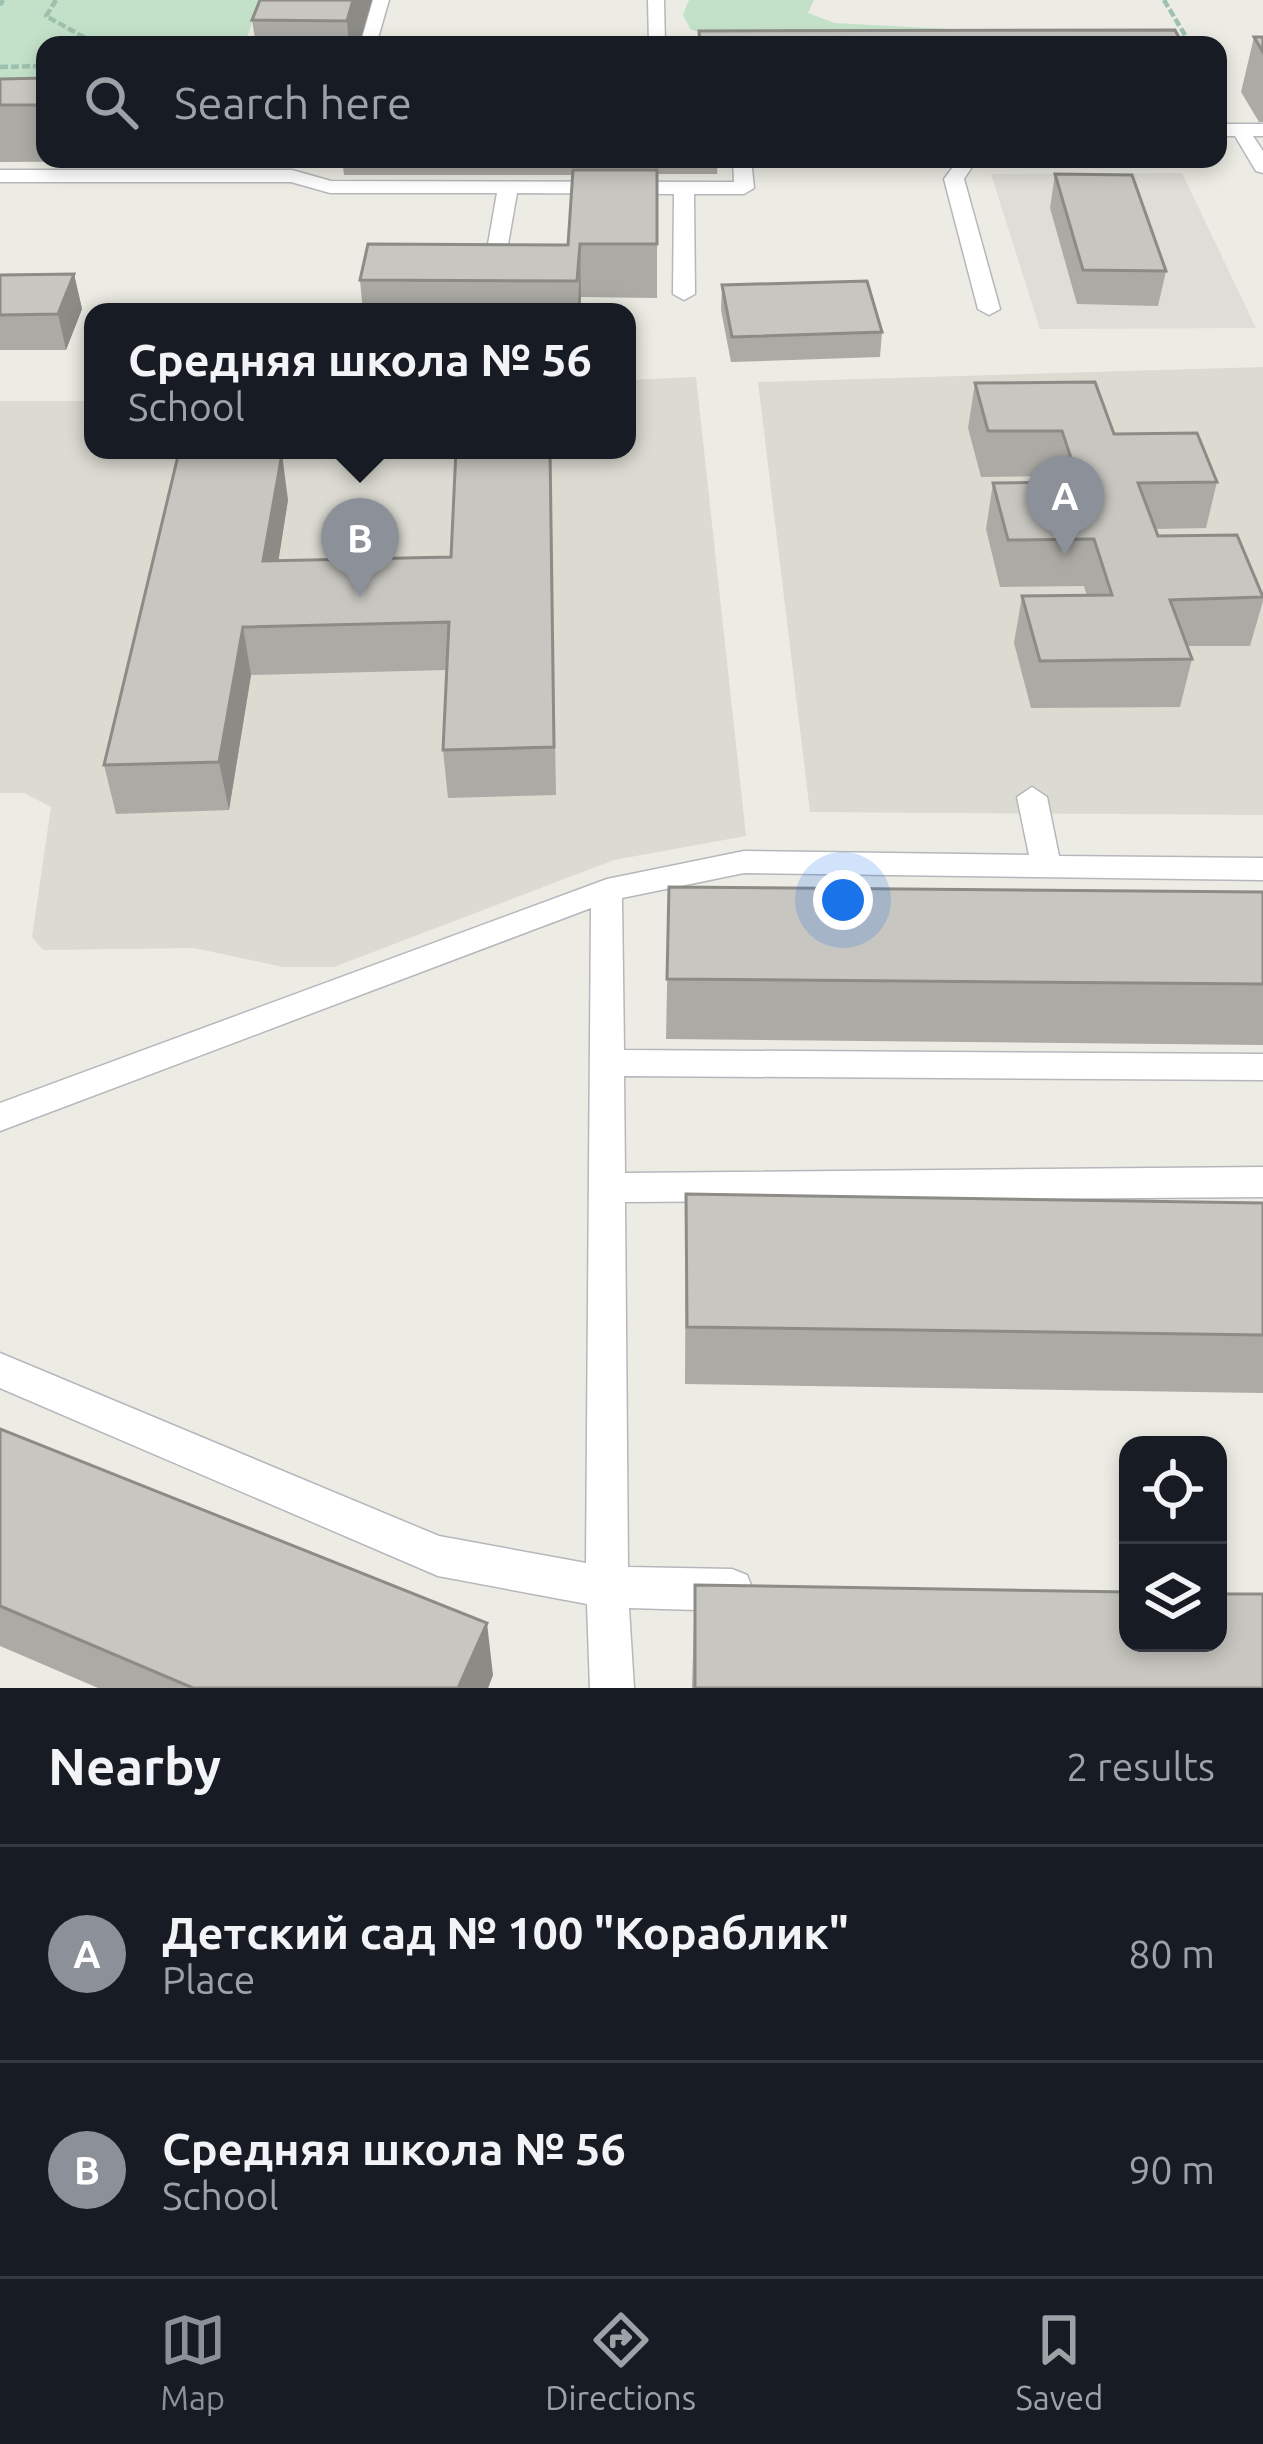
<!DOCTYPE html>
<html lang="en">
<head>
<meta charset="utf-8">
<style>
	:root { --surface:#171b24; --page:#242831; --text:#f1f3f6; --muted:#9ea1a6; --line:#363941; --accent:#8c9099 }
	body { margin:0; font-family:Ubuntu,sans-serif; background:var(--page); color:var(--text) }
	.controls { position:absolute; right:36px; bottom:36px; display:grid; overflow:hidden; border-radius:24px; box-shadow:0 6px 18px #0003 }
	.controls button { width:108px; height:108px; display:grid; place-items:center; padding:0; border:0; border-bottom:3px solid var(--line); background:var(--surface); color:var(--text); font:60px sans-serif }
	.you { position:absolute; left:843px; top:900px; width:42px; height:42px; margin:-30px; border:9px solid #fff; border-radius:50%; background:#1a73e8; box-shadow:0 0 0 18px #1a73e833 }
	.badge { display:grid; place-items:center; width:78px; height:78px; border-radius:50%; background:var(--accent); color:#fff; font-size:39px; font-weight:700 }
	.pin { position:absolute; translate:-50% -99px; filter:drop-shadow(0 3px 6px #0008) }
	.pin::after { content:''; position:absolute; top:63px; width:42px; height:36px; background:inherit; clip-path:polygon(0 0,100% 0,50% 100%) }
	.popup { position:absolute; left:84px; top:303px; width:552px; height:156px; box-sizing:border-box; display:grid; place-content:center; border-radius:24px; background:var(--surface); filter:drop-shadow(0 3px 9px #0005); font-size:39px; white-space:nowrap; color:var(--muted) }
	.popup b { font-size:45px; color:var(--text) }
	.popup::after { content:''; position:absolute; left:50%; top:100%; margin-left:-24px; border:24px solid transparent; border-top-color:var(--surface) }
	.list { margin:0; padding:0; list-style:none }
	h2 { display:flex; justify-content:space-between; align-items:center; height:156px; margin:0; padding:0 48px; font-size:51px }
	h2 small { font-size:39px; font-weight:400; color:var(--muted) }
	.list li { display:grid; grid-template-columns:78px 1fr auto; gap:36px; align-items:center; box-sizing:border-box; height:216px; padding:0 48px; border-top:3px solid var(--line) }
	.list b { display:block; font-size:45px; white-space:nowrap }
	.list p { margin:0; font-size:39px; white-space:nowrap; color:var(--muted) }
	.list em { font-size:39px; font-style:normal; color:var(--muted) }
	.icon { flex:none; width:66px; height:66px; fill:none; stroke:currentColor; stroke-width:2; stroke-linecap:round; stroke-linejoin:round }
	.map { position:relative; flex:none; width:1263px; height:1688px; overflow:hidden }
	.search { position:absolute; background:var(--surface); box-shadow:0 6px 18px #0003; left:36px; right:36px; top:36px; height:132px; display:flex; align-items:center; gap:30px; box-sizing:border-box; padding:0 42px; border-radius:24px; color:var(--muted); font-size:45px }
	.sheet { height:588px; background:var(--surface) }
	nav { display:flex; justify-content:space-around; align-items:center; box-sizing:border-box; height:168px; border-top:3px solid var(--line); background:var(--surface); font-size:33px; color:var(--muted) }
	nav a { display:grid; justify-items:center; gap:6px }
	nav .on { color:var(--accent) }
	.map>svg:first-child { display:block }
	.industrial { fill:#deddd8 }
	.education { fill:#dcdbd2 }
	.green { fill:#c3e1c9 }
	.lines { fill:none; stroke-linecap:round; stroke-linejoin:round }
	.lane-casing { stroke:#b6b7bc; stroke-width:3 }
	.path { stroke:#9dc1af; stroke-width:4.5; stroke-dasharray:8 3; stroke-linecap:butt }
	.lane { fill:#fff; fill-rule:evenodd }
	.wall { fill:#acaaa5 }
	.shaded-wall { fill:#8c8b86 }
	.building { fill:#c8c6c0; stroke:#8c8b86; stroke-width:3 }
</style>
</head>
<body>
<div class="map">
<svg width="1263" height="1688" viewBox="0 0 1263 1688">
	<rect width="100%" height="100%" fill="#ecece4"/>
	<path class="industrial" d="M1182 173 1256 328 1040 329 991 174Z"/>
	<path class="education" d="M1263 367V815L810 812 758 382Z
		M696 377 746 836 614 860 334 967H283L194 948 43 950 32 937 51 807 24 793H0V401H93V450H627V380Z"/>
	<path class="green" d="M0 0H261L244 45H45V126H0Z
		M689 0H814L808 13 835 23 1041 34H709L691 30 683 15Z"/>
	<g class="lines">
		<defs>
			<path id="lane" d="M373 0H389L376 45H360Z
				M648 0H664L665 45H649Z
				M1218 124H1263V136H1253L1263 151V173L1256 171 1235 136H1218Z
				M733 159H751L754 188 744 194H694L695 294 684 300 673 294 674 194 517 193 504 267 479 273 469 267 485 261 497 193H330L291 182H0V170H292L331 181 734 182Z
				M959 159H977L964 179 1000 309 989 315 978 309 944 179Z
				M1032 787 1047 797 1059 856 1263 858V880L744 873 622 898 624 1050 1263 1054V1080L624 1076 625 1173 1263 1167V1197L625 1202 628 1567 732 1569 747 1575 753 1590 747 1605 732 1611 629 1608 634 1688H590L587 1604 438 1576 0 1388V1353L439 1536 586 1563 591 908 0 1131V1103L607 879 744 851 1029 855 1017 797Z"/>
		</defs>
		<use href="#lane" class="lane-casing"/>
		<path class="path" d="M56 0 46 16 98 45
			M1164 0 1191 45
			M0 5 3 0
			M0 67 45 66"/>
		<use href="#lane" class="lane"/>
	</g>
	<path class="wall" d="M260 0H372L359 45H256L252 20Z
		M1254 37H1263V122H1259L1241 92Z
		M45 78V159L334 160 0 162V79Z
		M342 159H718L717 174H657V298L581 297 580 312H363L360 280 568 245 573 175H344Z
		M1055 174 1166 271 1158 306 1077 304 1050 208Z
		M74 274 82 309 66 350H0V275Z
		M722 285 882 332 880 357 731 362 721 310Z
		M975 383 1114 434 1217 482 1206 528 1155 529 1158 536 1263 597V601L1250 646H1188L1192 659 1180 707 1031 708 1014 643 1022 596H1087L1084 586 1000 587 986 529 993 483 1056 482 1054 476 981 477 968 428Z
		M550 450 556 795 448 798 443 750 447 670 251 675 229 810 116 814 104 765 288 500 278 561 451 557Z
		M669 887 1263 892V1045L666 1039Z
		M686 1194 1263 1203V1393L685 1384Z
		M0 1429 493 1675 488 1688H98L0 1646Z
		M695 1585 1263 1688H692Z"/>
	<path class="shaded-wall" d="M353 0H372L359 45H349L347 21Z
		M580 244 581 297 580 312H578Z
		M74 274 82 309 66 350 58 314Z
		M282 454 288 500 271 608 263 561Z
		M243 627 251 675 229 810 219 762Z
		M487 1623 493 1675 488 1688H458Z"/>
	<path class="building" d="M260 0H353L347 21 252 20Z
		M1175 30 1183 45H700L699 31Z
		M1254 37H1263V52Z
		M45 78V105H0V79Z
		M573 170H657V244H580L577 281 360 280 368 244 568 245Z
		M1055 174 1132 175 1166 271 1083 270Z
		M74 274 58 314 0 315V275Z
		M867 281 882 332 732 337 722 285Z
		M1095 382 1114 434 1197 433 1217 482 1138 483 1158 536 1237 535 1263 597 1170 600 1192 659 1040 661 1022 596 1112 595 1094 539 1008 540 993 483 1079 482 1062 431H988L975 383Z
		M456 450H550L554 747 443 750 449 622 243 627 219 762 104 765 178 456 282 454 263 561 451 557Z
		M669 887 1263 892V984L667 979Z
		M686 1194 1263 1203V1335L687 1327Z
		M0 1429 487 1623 458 1688H193L0 1606Z
		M695 1585 1128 1592V1643H1218V1594H1263V1688H695Z"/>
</svg>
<div class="controls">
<button><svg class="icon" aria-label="locate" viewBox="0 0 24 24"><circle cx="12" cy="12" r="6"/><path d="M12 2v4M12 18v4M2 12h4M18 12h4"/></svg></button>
<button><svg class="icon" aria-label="layers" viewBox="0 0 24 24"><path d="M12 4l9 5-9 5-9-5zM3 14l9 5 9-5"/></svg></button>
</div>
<div class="you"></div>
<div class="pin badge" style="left:1065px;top:555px">A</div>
<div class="pin badge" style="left:360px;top:597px">B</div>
<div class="popup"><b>Средняя школа № 56</b>School</div>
<div class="search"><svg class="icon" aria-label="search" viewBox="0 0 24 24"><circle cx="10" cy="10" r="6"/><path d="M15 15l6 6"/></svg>Search here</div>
</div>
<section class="sheet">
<h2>Nearby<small>2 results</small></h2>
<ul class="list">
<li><span class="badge">A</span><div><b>Детский сад № 100 &quot;Кораблик&quot;</b><p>Place</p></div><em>80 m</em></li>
<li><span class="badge">B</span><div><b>Средняя школа № 56</b><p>School</p></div><em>90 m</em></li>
</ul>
</section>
<nav>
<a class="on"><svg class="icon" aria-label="map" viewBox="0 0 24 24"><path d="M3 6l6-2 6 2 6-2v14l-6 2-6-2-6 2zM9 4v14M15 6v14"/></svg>Map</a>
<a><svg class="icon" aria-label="directions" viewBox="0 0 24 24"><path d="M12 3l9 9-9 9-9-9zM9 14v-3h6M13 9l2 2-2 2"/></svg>Directions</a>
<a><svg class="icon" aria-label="saved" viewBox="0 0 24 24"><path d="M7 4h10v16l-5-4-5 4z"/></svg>Saved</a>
</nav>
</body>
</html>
